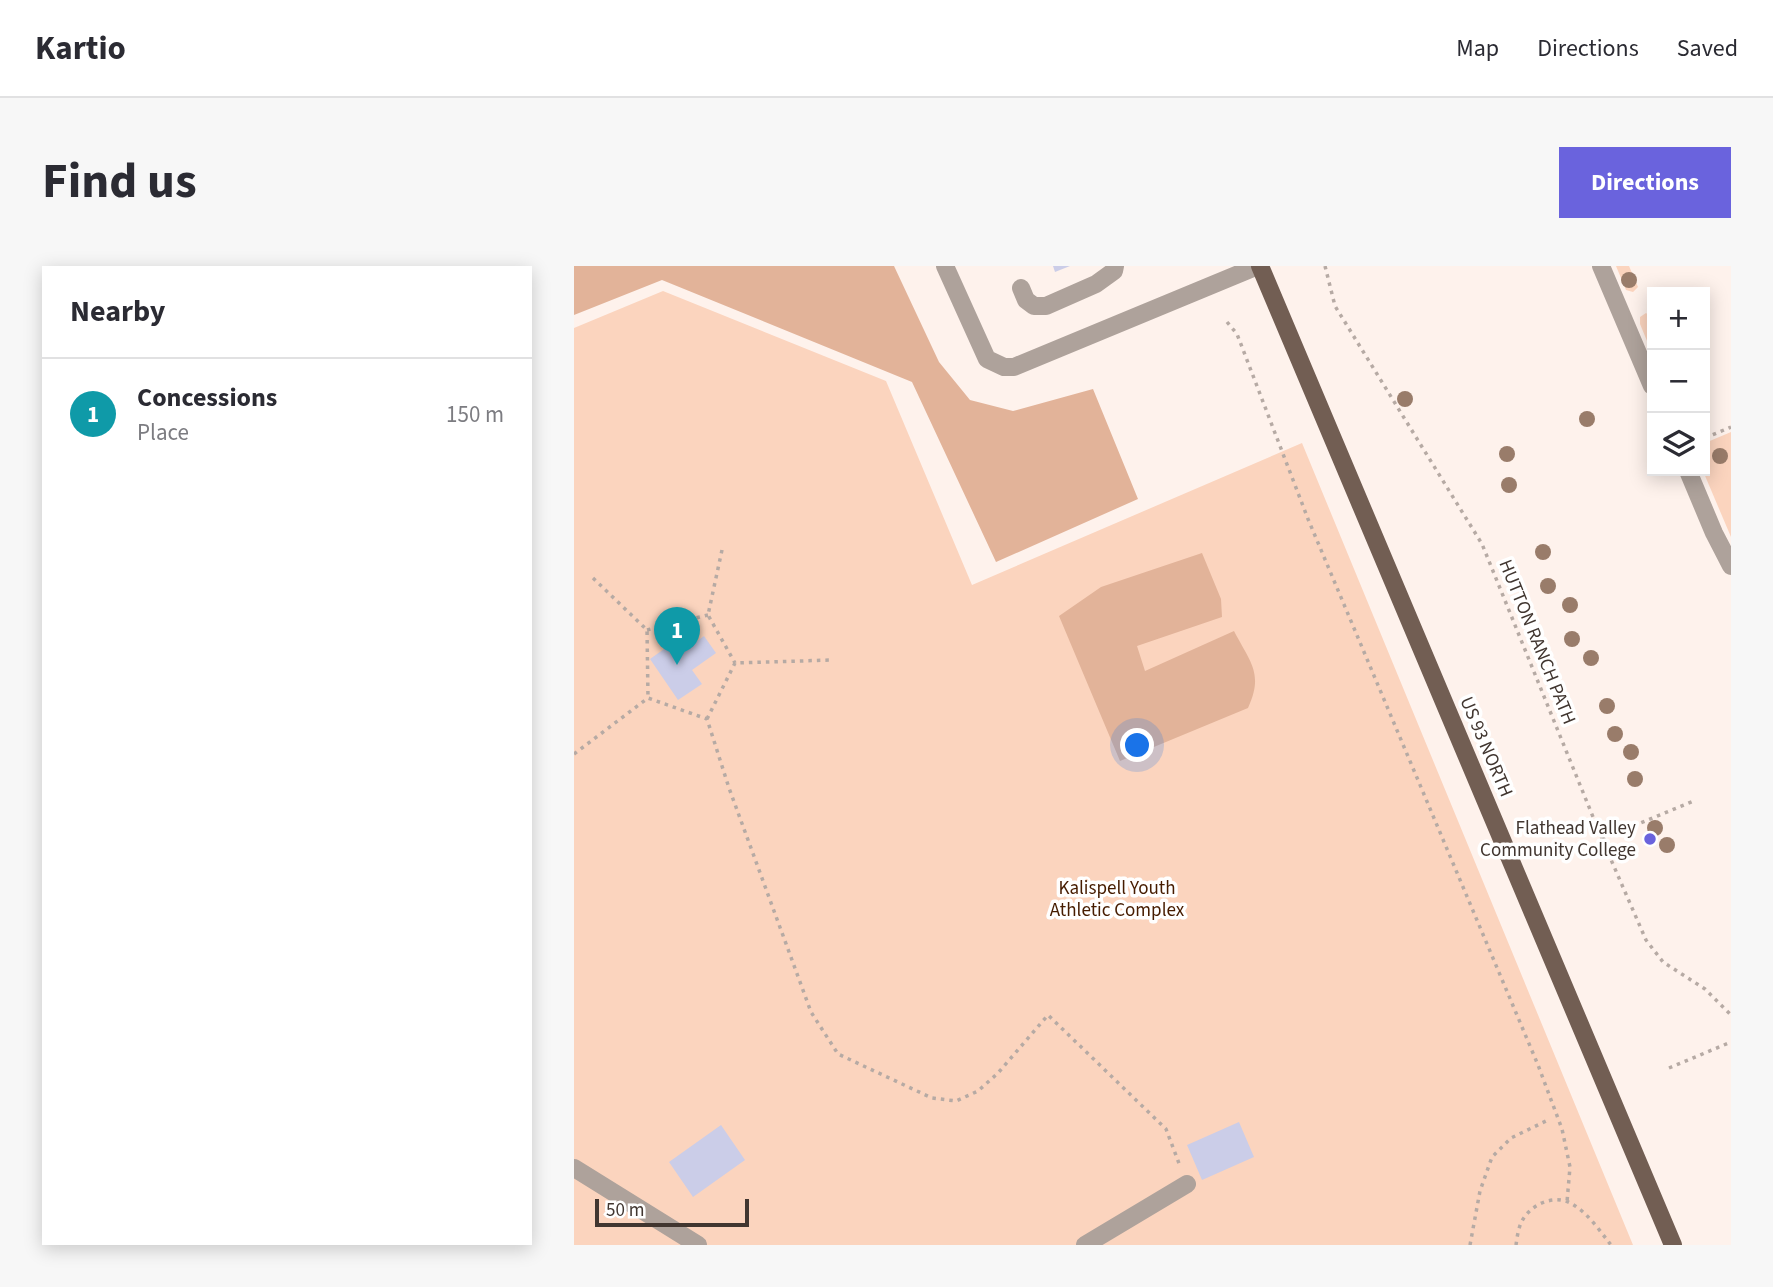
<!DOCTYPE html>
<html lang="en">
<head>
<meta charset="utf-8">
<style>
	:root { --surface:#fff; --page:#f7f7f7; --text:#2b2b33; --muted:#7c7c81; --line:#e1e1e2; --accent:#6a63dd }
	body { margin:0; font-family:"Source Sans 3",sans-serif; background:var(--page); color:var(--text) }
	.controls { position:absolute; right:21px; top:21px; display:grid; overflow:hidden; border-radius:0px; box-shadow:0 4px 18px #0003 }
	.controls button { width:63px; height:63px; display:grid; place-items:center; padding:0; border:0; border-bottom:2px solid var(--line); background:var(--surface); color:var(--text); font:35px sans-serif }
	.scale { position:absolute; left:21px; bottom:18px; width:154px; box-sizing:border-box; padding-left:7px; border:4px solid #413630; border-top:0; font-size:19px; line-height:24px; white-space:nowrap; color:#413630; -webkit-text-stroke:5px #fff; paint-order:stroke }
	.you { position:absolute; left:564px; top:480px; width:24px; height:24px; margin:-18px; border:5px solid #fff; border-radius:50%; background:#1a73e8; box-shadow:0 0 0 10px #1a73e833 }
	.badge { display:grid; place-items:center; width:46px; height:46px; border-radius:50%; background:var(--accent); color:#fff; font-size:23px; font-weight:700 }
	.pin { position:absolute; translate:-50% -58px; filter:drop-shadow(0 2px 4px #0008) }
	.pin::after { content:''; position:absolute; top:37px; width:24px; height:21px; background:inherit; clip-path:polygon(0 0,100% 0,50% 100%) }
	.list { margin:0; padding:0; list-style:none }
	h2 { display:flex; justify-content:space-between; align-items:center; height:91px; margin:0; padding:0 28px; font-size:30px }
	h2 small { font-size:23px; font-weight:400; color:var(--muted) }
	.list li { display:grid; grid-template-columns:46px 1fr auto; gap:21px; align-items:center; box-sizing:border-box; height:112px; padding:0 28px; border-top:2px solid var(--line) }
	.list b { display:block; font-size:26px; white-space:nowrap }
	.list p { margin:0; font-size:23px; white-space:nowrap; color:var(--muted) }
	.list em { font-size:23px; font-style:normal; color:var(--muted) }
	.icon { flex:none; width:38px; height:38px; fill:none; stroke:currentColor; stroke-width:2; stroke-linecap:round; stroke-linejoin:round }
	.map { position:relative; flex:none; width:1157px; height:979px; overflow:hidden; border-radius:0px }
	header { display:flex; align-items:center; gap:42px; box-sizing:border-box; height:98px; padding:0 35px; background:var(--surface); border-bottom:2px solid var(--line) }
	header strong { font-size:33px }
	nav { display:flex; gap:38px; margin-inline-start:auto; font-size:24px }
	.intro { display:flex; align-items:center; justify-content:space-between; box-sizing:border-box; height:168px; padding:0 42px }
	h1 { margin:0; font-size:49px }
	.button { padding:18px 32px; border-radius:0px; background:var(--accent); color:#fff; font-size:24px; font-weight:700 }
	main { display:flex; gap:42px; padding:0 42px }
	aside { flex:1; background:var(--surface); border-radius:0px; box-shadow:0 4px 18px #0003 }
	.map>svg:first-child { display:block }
	.green { fill:#fbd4be }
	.water { fill:#e2b399 }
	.building { fill:#cbcde8 }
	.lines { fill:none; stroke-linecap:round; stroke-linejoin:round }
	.path { stroke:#b6aaa4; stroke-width:3.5; stroke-dasharray:3.5 5; stroke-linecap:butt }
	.minor { stroke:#aea29b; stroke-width:18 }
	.major { stroke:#725e53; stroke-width:18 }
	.tree { fill:#997c6a }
	.poi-dot { fill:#6a63dd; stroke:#fff; stroke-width:2.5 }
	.labels { text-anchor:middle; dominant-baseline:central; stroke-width:7; stroke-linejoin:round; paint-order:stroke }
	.street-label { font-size:19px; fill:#413630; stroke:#fff }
	.poi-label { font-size:19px; fill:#413630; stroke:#fff; text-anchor:end }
	.park-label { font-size:19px; fill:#461c00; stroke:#fff }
</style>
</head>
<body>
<header>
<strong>Kartio</strong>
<nav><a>Map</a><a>Directions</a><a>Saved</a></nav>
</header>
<div class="intro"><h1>Find us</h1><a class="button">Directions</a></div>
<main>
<aside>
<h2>Nearby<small></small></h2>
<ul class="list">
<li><span class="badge" style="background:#0f9aa8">1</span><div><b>Concessions</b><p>Place</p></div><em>150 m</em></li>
</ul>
</aside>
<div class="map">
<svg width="1157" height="979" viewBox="0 0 1157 979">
	<rect width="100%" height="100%" fill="#fef2ec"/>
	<path class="green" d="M1042 0H1055L1064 21 1059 26 1052 24Z
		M89 25 312 115 398 319 728 177 1059 979H0V62Z
		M1072 47 1078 52V87L1066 58V51Z
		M1157 166V271L1129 205H1131V177Z"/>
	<path class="water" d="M0 0H320L365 96 396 134 439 145 519 123 564 233 422 296 338 116 88 14 0 49Z
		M628 287 647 333 648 351 563 380 571 405 660 365C676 396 690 407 674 442L546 495 485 350 527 321Z"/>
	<path class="building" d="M479 0H496L481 6Z
		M130 370 142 387 118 404 128 418 104 434 76 393 100 376 107 387Z
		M665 856 680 891 628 914 613 879Z
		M147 859 171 894 119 931 95 896Z"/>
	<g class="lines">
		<path class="path" d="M751 0 761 40 908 278 1028 573 1072 674 1089 696 1131 723 1157 749
			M653 56 663 68 734 253 964 799 988 863 996 901 993 936
			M1131 172 1157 161
			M148 284 134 349 161 397
			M19 312 73 364 74 432
			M73 364 134 349
			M133 453 161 397 258 394
			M0 488 74 432 133 453 155 522 237 746 264 788 358 832 382 835 404 825 424 807 474 749 592 863 606 900
			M1028 573 1122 534
			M1095 802 1157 776
			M896 979 906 925 918 891 937 872 974 854
			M942 979C943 972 944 964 947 957 955 939 980 927 998 938 1014 947 1026 965 1037 979"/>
		<path class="minor" d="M371 0 413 93 430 101H440L684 0
			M1027 0 1078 120
			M447 22 452 34 460 40H472L522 18 540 5 541 0
			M1114 205 1140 267 1157 300
			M0 902 124 979
			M511 979 613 918"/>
		<path class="major" d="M686 0 1099 979"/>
	</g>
	<g class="tree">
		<circle cx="1055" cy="14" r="8"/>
		<circle cx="831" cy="133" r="8"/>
		<circle cx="1013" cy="153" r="8"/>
		<circle cx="933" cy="188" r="8"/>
		<circle cx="1146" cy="190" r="8"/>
		<circle cx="935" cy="219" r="8"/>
		<circle cx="969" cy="286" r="8"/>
		<circle cx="974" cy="320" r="8"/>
		<circle cx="996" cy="339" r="8"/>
		<circle cx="998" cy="373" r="8"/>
		<circle cx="1017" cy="392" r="8"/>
		<circle cx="1033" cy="440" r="8"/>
		<circle cx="1041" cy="468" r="8"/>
		<circle cx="1057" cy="486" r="8"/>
		<circle cx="1061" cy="513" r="8"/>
		<circle cx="1081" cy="562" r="8"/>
		<circle cx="1093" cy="579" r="8"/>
	</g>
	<circle class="poi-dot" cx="1076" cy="573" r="7"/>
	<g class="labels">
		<g class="street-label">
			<text transform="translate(963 376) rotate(68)">HUTTON RANCH PATH</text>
			<text transform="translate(912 481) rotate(67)">US 93 NORTH</text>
		</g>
		<g class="poi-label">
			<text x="1062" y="562">Flathead Valley<tspan x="1062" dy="22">Community College</tspan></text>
		</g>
		<g class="park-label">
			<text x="543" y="622">Kalispell Youth<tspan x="543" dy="22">Athletic Complex</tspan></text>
		</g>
	</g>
</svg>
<div class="controls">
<button>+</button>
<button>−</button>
<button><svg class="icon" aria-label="layers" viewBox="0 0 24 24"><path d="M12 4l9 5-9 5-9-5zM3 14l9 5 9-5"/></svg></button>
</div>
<div class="scale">50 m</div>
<div class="you"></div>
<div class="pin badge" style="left:103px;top:399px;background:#0f9aa8">1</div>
</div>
</main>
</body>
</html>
